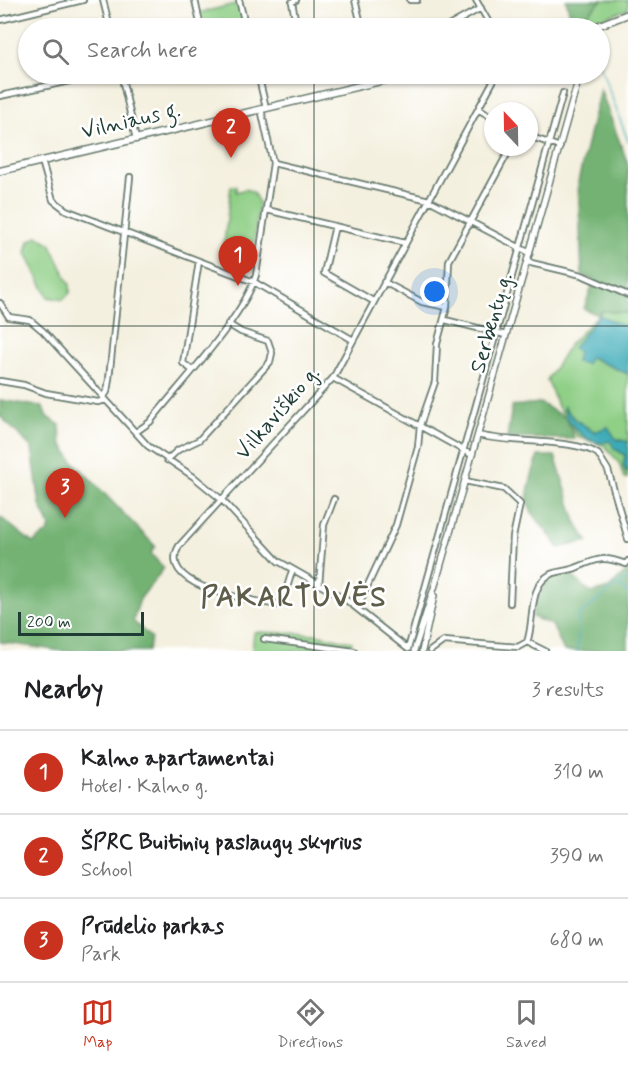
<!DOCTYPE html>
<html lang="en">
<head>
<meta charset="utf-8">
<style>
	:root { --surface:#fff; --page:#f6f6f6; --text:#202124; --muted:#757577; --line:#e0e0e0; --accent:#c8321e }
	body { margin:0; font-family:Mynerve,sans-serif; background:var(--page); color:var(--text) }
	.compass { position:absolute; left:484px; top:102px; width:54px; height:54px; border-radius:50%; background:var(--surface); box-shadow:0 2px 4px #0004; rotate:338deg }
	.scale { position:absolute; left:18px; bottom:15px; width:126px; box-sizing:border-box; padding-left:6px; border:3px solid #1f3d34; border-top:0; font-size:16px; line-height:21px; white-space:nowrap; color:#1f3d34; -webkit-text-stroke:4px #fff; paint-order:stroke }
	.you { position:absolute; left:435px; top:292px; width:21px; height:21px; margin:-15px; border:4px solid #fff; border-radius:50%; background:#1a73e8; box-shadow:0 0 0 9px #1a73e833 }
	.badge { display:grid; place-items:center; width:39px; height:39px; border-radius:50%; background:var(--accent); color:#fff; font-size:20px; font-weight:700 }
	.pin { position:absolute; translate:-50% -50px; filter:drop-shadow(0 2px 3px #0008) }
	.pin::after { content:''; position:absolute; top:32px; width:21px; height:18px; background:inherit; clip-path:polygon(0 0,100% 0,50% 100%) }
	.list { margin:0; padding:0; list-style:none }
	h2 { display:flex; justify-content:space-between; align-items:center; height:78px; margin:0; padding:0 24px; font-size:26px }
	h2 small { font-size:20px; font-weight:400; color:var(--muted) }
	.list li { display:grid; grid-template-columns:39px 1fr auto; gap:18px; align-items:center; box-sizing:border-box; height:84px; padding:0 24px; border-top:2px solid var(--line) }
	.list b { display:block; font-size:22px; white-space:nowrap }
	.list p { margin:0; font-size:20px; white-space:nowrap; color:var(--muted) }
	.list em { font-size:20px; font-style:normal; color:var(--muted) }
	.icon { flex:none; width:33px; height:33px; fill:none; stroke:currentColor; stroke-width:2; stroke-linecap:round; stroke-linejoin:round }
	.map { position:relative; flex:none; width:628px; height:651px; overflow:hidden }
	.search { position:absolute; background:var(--surface); box-shadow:0 2px 4px #0004; left:18px; right:18px; top:18px; height:66px; display:flex; align-items:center; gap:15px; box-sizing:border-box; padding:0 21px; border-radius:33px; color:var(--muted); font-size:22px }
	.sheet { height:330px; background:var(--surface) }
	nav { display:flex; justify-content:space-around; align-items:center; box-sizing:border-box; height:84px; border-top:2px solid var(--line); background:var(--surface); font-size:16px; color:var(--muted) }
	nav a { display:grid; justify-items:center; gap:3px }
	nav .on { color:var(--accent) }
	.map>svg:first-child { display:block }
	.green { fill:#8fcf86; stroke:#57865d; stroke-width:1.5 }
	.forest { fill:#73b273; stroke:#497854; stroke-width:1.5 }
	.water { fill:#3aaab7; stroke:#2c7476; stroke-width:1.5 }
	.lines { fill:none; stroke-linecap:round; stroke-linejoin:round }
	.stream { stroke:#3aaab7; stroke-width:1.5 }
	.minor-casing { stroke:#6a7c70; stroke-width:8 }
	.major-casing { stroke:#6a7c70; stroke-width:8 }
	.highway-casing { stroke:#6a7c70; stroke-width:9 }
	.minor { stroke:#fff; stroke-width:4.5 }
	.major { stroke:#fff; stroke-width:5 }
	.highway { stroke:#fff; stroke-width:6 }
	.grid { fill:none; stroke:#1f3d34; stroke-width:1.5; stroke-opacity:0.55 }
	.labels { text-anchor:middle; dominant-baseline:central; stroke-width:5; stroke-linejoin:round; paint-order:stroke }
	.street-label { font-size:22px; fill:#1f3d34; stroke:#fff }
	.district-label { font-size:28px; font-weight:bold; letter-spacing:1.5px; fill:#5f5e4a; stroke:#fff }
</style>
</head>
<body>
<div class="map">
<svg width="628" height="651" viewBox="0 0 628 651">
	<rect width="100%" height="100%" fill="#fff"/>
	<filter id="ink" filterUnits="userSpaceOnUse"><feTurbulence type="fractalNoise" baseFrequency=".0167" numOctaves="2"/><feDisplacementMap in="SourceGraphic" scale="12" xChannelSelector="R" yChannelSelector="G"/><feConvolveMatrix kernelMatrix="1 2 1 2 8 2 1 2 1" color-interpolation-filters="sRGB"/></filter>
	<filter id="wash" filterUnits="userSpaceOnUse"><feTurbulence type="fractalNoise" baseFrequency=".008" numOctaves="4" result="noise"/><feDisplacementMap in="SourceGraphic" scale="24" xChannelSelector="R" yChannelSelector="G"/><feGaussianBlur stdDeviation="1.35" result="paint"/><feColorMatrix in="noise" values="0 0 0 0 0 0 0 0 0 0 0 0 0 0 0 0 0 1.4 0 .05"/><feComposite in="paint" operator="in"/></filter>
	<g filter="url(#wash)">
		<rect width="100%" height="100%" fill="#f4f0df"/>
		<path class="green" d="M602 0H628V9L574 28 572 22 582 19Z
			M240 3 246 28H201L198 13Z
			M231 186H236V192L245 189 253 192 259 203 253 252 240 262 232 261 227 255 226 260 222 259Z
			M37 236 50 243 70 285V293L63 300 48 297 26 253 29 241Z
			M602 311 628 313V328L599 315 578 352 577 362 589 357 628 374V442C603 435 581 429 564 407L563 409 584 438 610 440 614 448 625 456 623 466 628 478H624L619 463 605 446 578 437 558 407 547 380 569 345Z
			M254 632 315 634 352 642 351 651H252Z"/>
		<path class="forest" d="M566 0H602L582 19 572 22Z
			M600 89 628 164V313L602 311 596 314 584 309 594 280 582 275 578 182Z
			M0 400 43 407 47 417 60 425 61 442 72 460 155 546 151 554 164 568 140 599 133 621 151 638 148 651H62L0 642V517L33 543 48 532 50 526 40 505 32 448 0 416Z
			M540 403 566 418 575 439 507 438 512 406Z
			M538 456H555L577 525 588 541 559 548C526 501 519 515 538 456Z
			M628 570V651H564L552 625 533 617 534 604 549 578 570 574 591 593 609 588Z"/>
		<path class="water" d="M599 315 628 328V374L590 357 586 364 576 362 578 352 573 348Z
			M564 407 573 418 594 432 608 427 616 439 628 442V473L623 466 625 455 614 448 610 441C591 449 566 425 564 407Z"/>
		<g class="lines">
			<path class="stream" d="M600 65 628 141
				M620 586 628 594
				M578 651V615L628 578"/>
		</g>
	</g>
	<g filter="url(#ink)">
		<g class="lines">
			<defs>
				<path id="minor" d="M103 0 110 28
					M195 0 201 28
					M239 0 246 28
					M355 0 362 28
					M410 0H417
					M476 0 492 28
					M0 20 83 0
					M294 28 296 24 292 2 296 0
					M445 28 481 8
					M121 74 136 139
					M258 74 266 108
					M0 96 102 74
					M478 109 493 118
					M529 136 560 147
					M42 161 53 200 66 210 254 282 353 340
					M273 163 429 200 530 253
					M267 210 405 243
					M335 226 324 273 373 301
					M527 262 582 275 628 295
					M384 282 422 302 447 307
					M0 303 9 317 30 320 43 331 148 446 194 477 222 500 278 561 345 599 408 649
					M445 320 506 335
					M192 370 183 363 199 261
					M333 378 472 455
					M0 381 24 385 46 393 98 402 106 400
					M103 397 107 392 109 379 130 177
					M136 432 150 422C179 385 244 317 256 275L273 163 261 109
					M478 435C510 444 574 438 598 454L608 470 628 539
					M167 460 178 450 199 440 270 362 272 353 268 341 241 332 228 324
					M465 481 504 489 520 504 513 537 510 603
					M292 571 283 601 277 605C253 600 155 588 179 546L333 378 497 74
					M319 585 324 525 334 499
					M357 608 396 525 418 447 420 425 435 382 437 344 447 307 449 261 511 147
					M264 639 354 651
					M408 649 563 93
					M430 651 444 641 518 647 527 642
					M545 651 527 642C535 622 527 586 551 574 559 571 569 571 578 567 599 558 604 556 626 564L628 561"/>
				<path id="major" d="M414 651 436 582 580 74
					M422 651 434 596"/>
				<path id="highway" d="M592 28 628 14
					M0 171 410 74"/>
			</defs>
			<use href="#minor" class="minor-casing"/>
			<use href="#major" class="major-casing"/>
			<use href="#highway" class="highway-casing"/>
			<use href="#minor" class="minor"/>
			<use href="#major" class="major"/>
			<use href="#highway" class="highway"/>
		</g>
	</g>
	<path class="grid" d="M314 0V28M314 74V651M0 326H628"/>
	<g class="labels">
		<g class="street-label">
			<text transform="translate(131 121) rotate(-13)">Vilniaus g.</text>
			<text transform="translate(492 323) rotate(-74)">Serbentų g.</text>
			<text transform="translate(278 413) rotate(-49)">Vilkaviškio g.</text>
		</g>
		<g class="district-label">
			<text x="294" y="598">PAKARTUVĖS</text>
		</g>
	</g>
</svg>
<svg class="compass" viewBox="-18 -18 36 36"><path d="M0-13l5 13h-10z" fill="#e53935"/><path d="M0 13l5-13h-10z" fill="#757577"/></svg>
<div class="scale">200 m</div>
<div class="you"></div>
<div class="pin badge" style="left:238px;top:286px">1</div>
<div class="pin badge" style="left:231px;top:158px">2</div>
<div class="pin badge" style="left:65px;top:518px">3</div>
<div class="search"><svg class="icon" aria-label="search" viewBox="0 0 24 24"><circle cx="10" cy="10" r="6"/><path d="M15 15l6 6"/></svg>Search here</div>
</div>
<section class="sheet">
<h2>Nearby<small>3 results</small></h2>
<ul class="list">
<li><span class="badge">1</span><div><b>Kalno apartamentai</b><p>Hotel · Kalno g.</p></div><em>310 m</em></li>
<li><span class="badge">2</span><div><b>ŠPRC Buitinių paslaugų skyrius</b><p>School</p></div><em>390 m</em></li>
<li><span class="badge">3</span><div><b>Prūdelio parkas</b><p>Park</p></div><em>680 m</em></li>
</ul>
</section>
<nav>
<a class="on"><svg class="icon" aria-label="map" viewBox="0 0 24 24"><path d="M3 6l6-2 6 2 6-2v14l-6 2-6-2-6 2zM9 4v14M15 6v14"/></svg>Map</a>
<a><svg class="icon" aria-label="directions" viewBox="0 0 24 24"><path d="M12 3l9 9-9 9-9-9zM9 14v-3h6M13 9l2 2-2 2"/></svg>Directions</a>
<a><svg class="icon" aria-label="saved" viewBox="0 0 24 24"><path d="M7 4h10v16l-5-4-5 4z"/></svg>Saved</a>
</nav>
</body>
</html>
